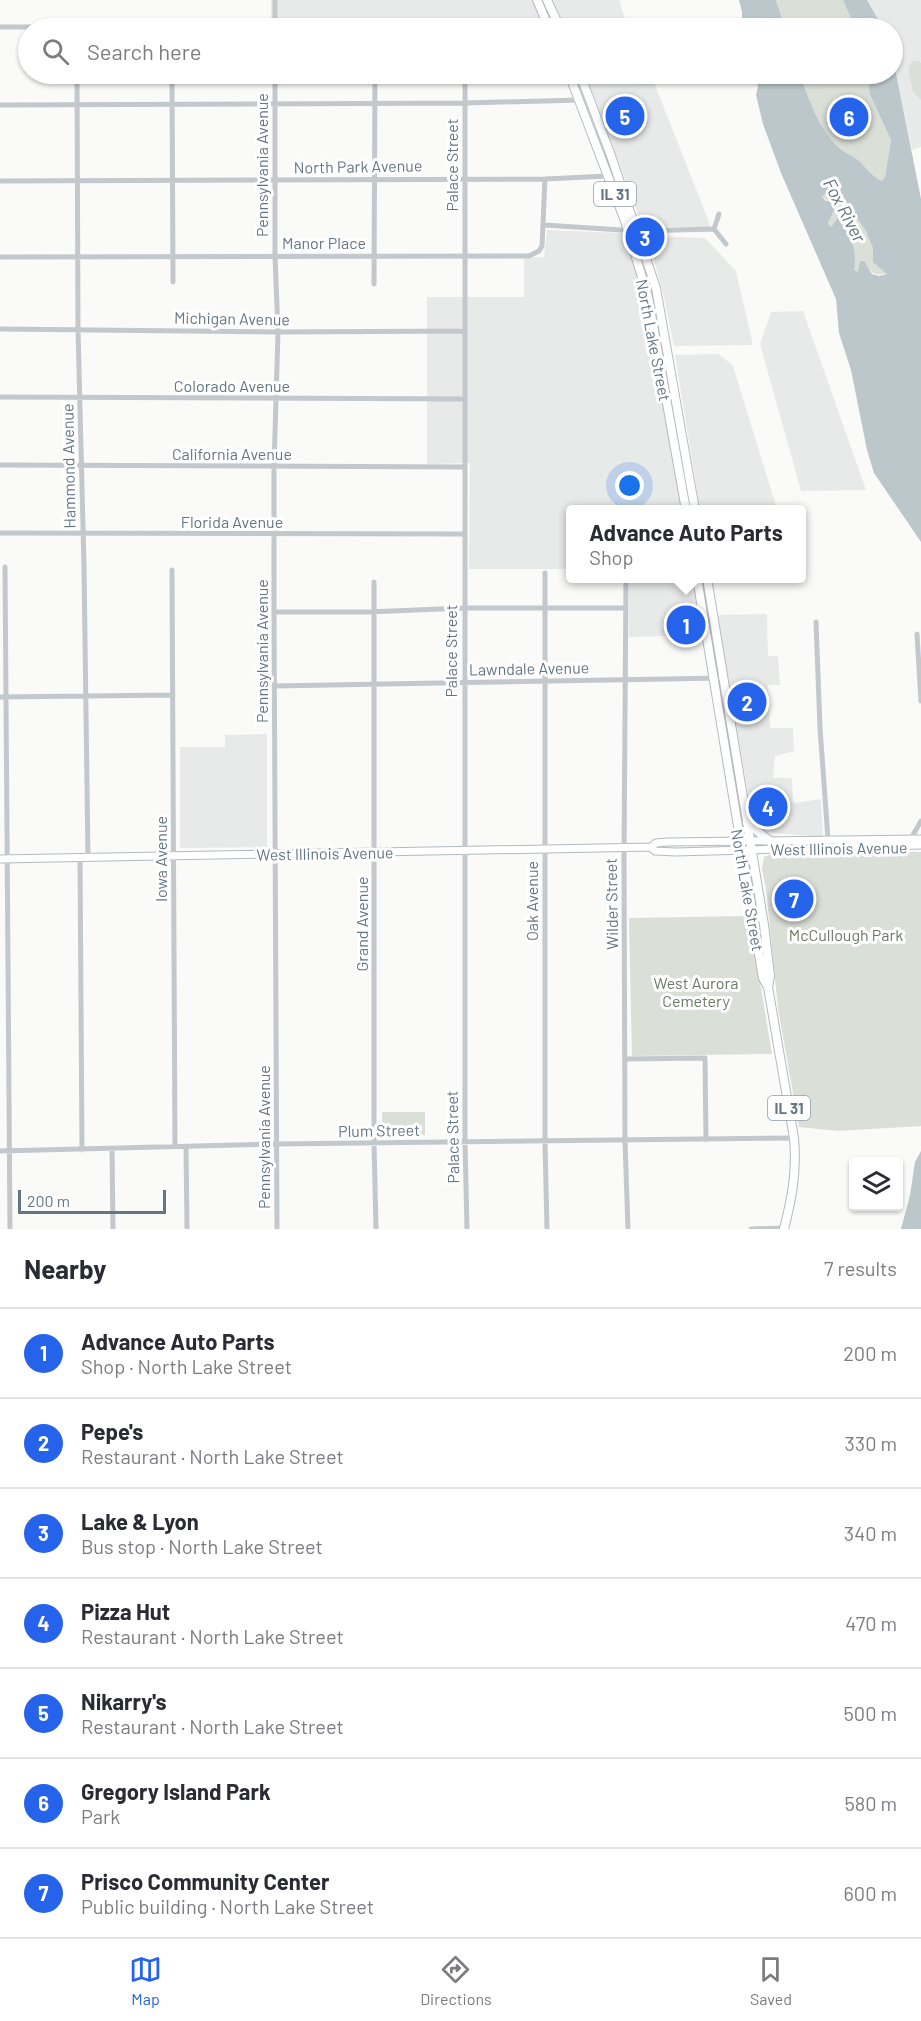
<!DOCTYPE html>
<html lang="en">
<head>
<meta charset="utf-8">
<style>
	:root { --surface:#fff; --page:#f7f7f7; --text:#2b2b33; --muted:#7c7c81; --line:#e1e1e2; --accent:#2563eb }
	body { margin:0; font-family:Barlow,sans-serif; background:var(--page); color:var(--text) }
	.controls { position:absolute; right:18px; bottom:18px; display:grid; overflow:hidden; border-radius:6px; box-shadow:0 2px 4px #0004 }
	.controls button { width:54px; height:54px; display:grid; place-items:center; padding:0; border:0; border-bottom:2px solid var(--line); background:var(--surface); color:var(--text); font:30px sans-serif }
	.scale { position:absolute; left:18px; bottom:15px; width:148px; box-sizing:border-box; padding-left:6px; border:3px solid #657683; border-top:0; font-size:16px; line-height:21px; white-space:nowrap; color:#657683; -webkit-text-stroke:4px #fff; paint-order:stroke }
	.you { position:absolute; left:630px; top:486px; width:21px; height:21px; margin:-15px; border:4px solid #fff; border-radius:50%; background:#1a73e8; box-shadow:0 0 0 9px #1a73e833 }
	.badge { display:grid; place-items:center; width:39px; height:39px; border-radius:50%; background:var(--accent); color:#fff; font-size:20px; font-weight:700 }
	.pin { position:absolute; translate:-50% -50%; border:3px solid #fff; box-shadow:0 2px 6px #0006 }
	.popup { position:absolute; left:566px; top:505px; width:240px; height:78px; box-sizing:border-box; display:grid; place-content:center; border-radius:6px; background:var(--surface); filter:drop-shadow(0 2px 4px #0005); font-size:20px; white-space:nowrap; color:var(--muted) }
	.popup b { font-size:22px; color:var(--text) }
	.popup::after { content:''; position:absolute; left:50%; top:100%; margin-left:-12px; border:12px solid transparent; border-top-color:var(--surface) }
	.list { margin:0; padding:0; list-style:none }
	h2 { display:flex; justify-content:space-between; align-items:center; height:78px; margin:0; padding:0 24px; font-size:26px }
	h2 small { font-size:20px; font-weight:400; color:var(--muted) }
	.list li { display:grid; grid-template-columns:39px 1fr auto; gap:18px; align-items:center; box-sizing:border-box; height:90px; padding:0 24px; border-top:2px solid var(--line) }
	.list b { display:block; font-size:22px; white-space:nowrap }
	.list p { margin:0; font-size:20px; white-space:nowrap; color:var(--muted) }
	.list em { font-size:20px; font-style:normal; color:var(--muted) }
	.icon { flex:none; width:33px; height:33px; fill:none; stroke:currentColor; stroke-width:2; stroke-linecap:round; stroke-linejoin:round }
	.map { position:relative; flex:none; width:921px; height:1229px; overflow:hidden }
	.search { position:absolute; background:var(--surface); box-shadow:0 2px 4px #0004; left:18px; right:18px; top:18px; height:66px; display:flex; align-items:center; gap:15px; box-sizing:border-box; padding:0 21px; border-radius:33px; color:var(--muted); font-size:22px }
	.sheet { height:708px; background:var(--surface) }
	nav { display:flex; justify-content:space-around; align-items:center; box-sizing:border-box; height:84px; border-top:2px solid var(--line); background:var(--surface); font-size:16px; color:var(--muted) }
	nav a { display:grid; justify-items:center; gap:3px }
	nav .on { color:var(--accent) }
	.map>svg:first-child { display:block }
	.built { fill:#e8e9e9 }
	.green { fill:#dadfd7 }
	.water { fill:#bbc7cb; fill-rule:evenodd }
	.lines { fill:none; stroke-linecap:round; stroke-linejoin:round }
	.secondary-casing { stroke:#b3babf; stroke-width:9 }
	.primary-casing { stroke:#b5babe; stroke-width:10 }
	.street { stroke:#c3c8cc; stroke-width:5 }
	.secondary { stroke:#fff; stroke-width:7 }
	.primary { stroke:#fff; stroke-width:8 }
	.labels { text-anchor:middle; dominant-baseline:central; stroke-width:6; stroke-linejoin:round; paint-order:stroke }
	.shield { fill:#fff; stroke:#939fa8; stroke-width:1.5 }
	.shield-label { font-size:15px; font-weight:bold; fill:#657683 }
	.street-label { font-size:16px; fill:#657683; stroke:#fff }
	.park-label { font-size:16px; fill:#687a64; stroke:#fff }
	.water-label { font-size:18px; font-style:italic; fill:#60757c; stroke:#fff }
</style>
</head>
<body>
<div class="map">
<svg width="921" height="1229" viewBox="0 0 921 1229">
	<rect width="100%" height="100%" fill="#fafaf8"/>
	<path class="built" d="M271 0H532L544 23H271Z
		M553 0H619L628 28 564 27Z
		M867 0H921V147L912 150 893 58 892 28H883Z
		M589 83 655 85 711 227H643Z
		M547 230 622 233 633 261 653 330 684 509 570 510V569H469L470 463 427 464V297H524V258L544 257Z
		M647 236 705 238 736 271 753 345 674 346 663 293Z
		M803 311 866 490 801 491 760 344 771 312Z
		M719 354 733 366 777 509H700L675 355Z
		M629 579H695L705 635 629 637Z
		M767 614 768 656H778L780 685H768L770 728H793L794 751 775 756 773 778H792L793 803 821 799 823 837 762 832 753 822 717 615Z
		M267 734V847L180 848V747H225V735Z"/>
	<path class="green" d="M776 0H843L855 28H785Z
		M913 61H917L921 63V100L913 92 908 68Z
		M585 74H650L655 85 589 83Z
		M800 74H867L870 95 891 140 885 177 882 181C871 176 867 168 858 160 852 155 844 153 838 148 818 128 809 99 800 74Z
		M835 183 867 233 888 273C877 276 873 275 866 265L858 273 853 270C853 246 852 238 839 216L831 227 828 223 836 206 822 197Z
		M814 851 921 852V1126L838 1131 799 1127 778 1008 766 889 762 869 764 857 769 855Z
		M749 916 772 1054 632 1056 629 918Z
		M382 1112H425V1135L382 1136Z"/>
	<path class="water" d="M739 0H776L785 28H742V12Z
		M843 0H867L883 28H855Z
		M893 58 921 199V542L874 473 867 450 851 370 839 333 836 299 781 173 763 124 756 95 758 87 755 74H800C809 99 818 128 838 147 844 153 852 155 858 160 867 168 871 176 882 181L885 177 891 140 870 95 867 74H892ZM835 184 867 233 873 248V262L887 274 879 276 872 274 864 261H860L858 272 854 270C858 250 849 233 839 216L831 227 828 223 836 206 831 201H826L822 197 825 194 831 193Z
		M921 1151V1229H901L910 1195 915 1162Z"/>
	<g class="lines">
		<defs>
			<path id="secondary" d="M651 847 655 851 676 852 921 845
				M0 859 651 847 656 843 668 842 921 839"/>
			<path id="primary" d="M537 0 549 28
				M547 0 560 28
				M569 74 625 221 648 297 686 510
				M580 74 610 153 656 288 695 510
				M697 578 763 978 768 987 794 1138C797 1171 792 1198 784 1229
				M707 578 764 925 770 976 768 987
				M747 823 770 841"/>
		</defs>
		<use href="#secondary" class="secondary-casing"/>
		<use href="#primary" class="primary-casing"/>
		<path class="street" d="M275 0V28
			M0 27 464 26 541 25 547 23
			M77 74 78 329 84 566 88 858
			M172 74 173 282
			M275 74V256L278 332 274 466V612L277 1229
			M465 74V1142L467 1229
			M0 105 465 103 580 100
			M0 181 545 179 608 176
			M719 214 714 229 726 244
			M544 225 637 231 714 229
			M0 257 529 256 539 251 542 246 545 179
			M374 284 375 74
			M0 329 278 332 464 331
			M0 397 464 399
			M0 465 464 467
			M0 533 464 534
			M5 567 10 1229
			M172 570 175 1147
			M545 573V1143L547 1229
			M626 578 624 856 625 1141 628 1229
			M374 582V1143L376 1229
			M274 612H367L464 608H626
			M816 622 820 728 828 839
			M917 634 921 701
			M274 686 723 678
			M0 697 173 695
			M913 841V835L921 821
			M80 858 82 1150
			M625 1059 705 1058 706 1140
			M186 1147 187 1229
			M112 1148 113 1229
			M0 1151 276 1144 794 1138
			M751 1229 784 1228"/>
		<use href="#secondary" class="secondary"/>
		<use href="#primary" class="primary"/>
	</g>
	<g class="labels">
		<g class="shield">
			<rect x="594" y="182" width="42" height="24" rx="4.5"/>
			<rect x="768" y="1096" width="42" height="24" rx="4.5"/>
		</g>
		<g class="shield-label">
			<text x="615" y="194">IL 31</text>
			<text x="789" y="1108">IL 31</text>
		</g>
		<g class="street-label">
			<text transform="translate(261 165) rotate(-90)">Pennsylvania Avenue</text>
			<text transform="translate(451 165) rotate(-90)">Palace Street</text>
			<text transform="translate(358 166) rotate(-1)">North Park Avenue</text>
			<text x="324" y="242">Manor Place</text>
			<text transform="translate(232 318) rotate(1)">Michigan Avenue</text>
			<text transform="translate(654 340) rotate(79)">North Lake Street</text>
			<text x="232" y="385">Colorado Avenue</text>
			<text x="232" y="453">California Avenue</text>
			<text transform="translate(68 466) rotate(-91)">Hammond Avenue</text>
			<text x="232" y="521">Florida Avenue</text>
			<text transform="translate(261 651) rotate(-90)">Pennsylvania Avenue</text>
			<text transform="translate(450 651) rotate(-90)">Palace Street</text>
			<text transform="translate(529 668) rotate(-1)">Lawndale Avenue</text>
			<text transform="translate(839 848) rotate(-1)">West Illinois Avenue</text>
			<text transform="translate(325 853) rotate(-1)">West Illinois Avenue</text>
			<text transform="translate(160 859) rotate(-90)">Iowa Avenue</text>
			<text transform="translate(748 890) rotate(80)">North Lake Street</text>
			<text transform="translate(531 901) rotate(-90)">Oak Avenue</text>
			<text transform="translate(611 904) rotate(-91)">Wilder Street</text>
			<text transform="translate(361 924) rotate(-90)">Grand Avenue</text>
			<text transform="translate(379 1130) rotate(-1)">Plum Street</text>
			<text transform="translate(263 1137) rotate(-90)">Pennsylvania Avenue</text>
			<text transform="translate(452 1137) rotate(-91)">Palace Street</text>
		</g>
		<g class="park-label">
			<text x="846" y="934">McCullough Park</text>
			<text x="696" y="982">West Aurora<tspan x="696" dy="18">Cemetery</tspan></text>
		</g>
		<g class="water-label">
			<text transform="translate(845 210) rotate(62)">Fox River</text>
		</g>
	</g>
</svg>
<div class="controls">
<button><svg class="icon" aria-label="layers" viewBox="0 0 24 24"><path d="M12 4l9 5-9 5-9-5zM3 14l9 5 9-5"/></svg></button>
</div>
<div class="scale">200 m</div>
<div class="you"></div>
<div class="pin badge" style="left:686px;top:625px">1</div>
<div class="popup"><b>Advance Auto Parts</b>Shop</div>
<div class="pin badge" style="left:747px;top:702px">2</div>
<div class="pin badge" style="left:645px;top:237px">3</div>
<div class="pin badge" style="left:768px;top:807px">4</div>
<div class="pin badge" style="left:625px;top:116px">5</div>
<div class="pin badge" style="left:849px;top:117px">6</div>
<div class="pin badge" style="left:794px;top:899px">7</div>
<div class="search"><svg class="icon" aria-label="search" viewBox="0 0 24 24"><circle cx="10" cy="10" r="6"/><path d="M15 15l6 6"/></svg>Search here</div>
</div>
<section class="sheet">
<h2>Nearby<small>7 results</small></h2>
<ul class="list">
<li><span class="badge">1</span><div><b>Advance Auto Parts</b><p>Shop · North Lake Street</p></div><em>200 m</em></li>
<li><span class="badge">2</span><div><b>Pepe's</b><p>Restaurant · North Lake Street</p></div><em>330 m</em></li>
<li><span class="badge">3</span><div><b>Lake &amp; Lyon</b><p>Bus stop · North Lake Street</p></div><em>340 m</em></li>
<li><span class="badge">4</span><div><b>Pizza Hut</b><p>Restaurant · North Lake Street</p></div><em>470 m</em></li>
<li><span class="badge">5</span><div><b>Nikarry's</b><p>Restaurant · North Lake Street</p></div><em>500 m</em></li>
<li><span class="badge">6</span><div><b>Gregory Island Park</b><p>Park</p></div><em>580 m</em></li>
<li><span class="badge">7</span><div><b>Prisco Community Center</b><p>Public building · North Lake Street</p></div><em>600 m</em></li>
</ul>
</section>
<nav>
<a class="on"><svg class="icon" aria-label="map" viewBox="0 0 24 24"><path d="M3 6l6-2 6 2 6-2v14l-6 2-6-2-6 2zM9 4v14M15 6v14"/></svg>Map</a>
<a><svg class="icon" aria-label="directions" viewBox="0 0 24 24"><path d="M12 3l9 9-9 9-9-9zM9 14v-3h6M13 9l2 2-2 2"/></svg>Directions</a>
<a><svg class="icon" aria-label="saved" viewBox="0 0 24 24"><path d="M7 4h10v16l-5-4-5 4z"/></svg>Saved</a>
</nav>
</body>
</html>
